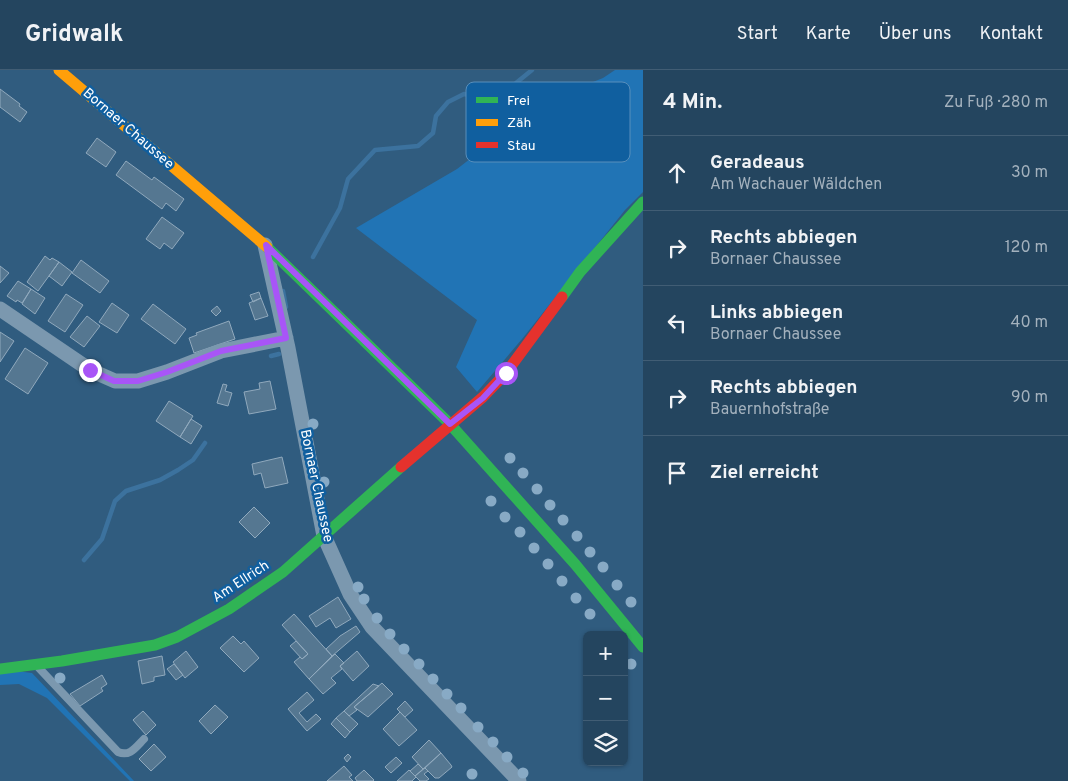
<!DOCTYPE html>
<html lang="de">
<head>
<meta charset="utf-8">
<style>
	:root { --surface:#24455f; --page:#2c4c65; --text:#f1f3f6; --muted:#a3b1bd; --line:#415d74 }
	body { margin:0; font-family:Overpass,sans-serif; background:var(--page); color:var(--text) }
	.controls { position:absolute; right:15px; bottom:15px; display:grid; overflow:hidden; border-radius:8px; box-shadow:0 1px 4px #0004 }
	.controls button { width:45px; height:45px; display:grid; place-items:center; padding:0; border:0; border-bottom:1px solid var(--line); background:var(--surface); color:var(--text); font:25px sans-serif }
	.stop { position:absolute; width:15px; height:15px; margin:-11px; border:4px solid #a855f7; border-radius:50%; background:#fff }
	.stop.end { background:#a855f7; border-color:#fff; box-shadow:0 1px 5px #0008 }
	.list { margin:0; padding:0; list-style:none }
	h2 { display:flex; justify-content:space-between; align-items:center; height:65px; margin:0; padding:0 20px; font-size:21px }
	h2 small { font-size:16px; font-weight:400; color:var(--muted) }
	.list li { display:grid; grid-template-columns:32px 1fr auto; gap:15px; align-items:center; box-sizing:border-box; height:75px; padding:0 20px; border-top:1px solid var(--line) }
	.list b { display:block; font-size:19px; white-space:nowrap }
	.list p { margin:0; font-size:16px; white-space:nowrap; color:var(--muted) }
	.list em { font-size:16px; font-style:normal; color:var(--muted) }
	.icon { flex:none; width:28px; height:28px; fill:none; stroke:currentColor; stroke-width:2; stroke-linecap:round; stroke-linejoin:round }
	.map { position:relative; flex:none; width:643px; height:711px; overflow:hidden }
	header { display:flex; align-items:center; gap:30px; box-sizing:border-box; height:70px; padding:0 25px; background:var(--surface); border-bottom:1px solid var(--line) }
	header strong { font-size:24px }
	nav { display:flex; gap:28px; margin-inline-start:auto; font-size:18px }
	main { display:flex }
	aside { flex:1; background:var(--surface) }
	.map>svg:first-child { display:block }
	.green { fill:#2174b5 }
	.lines { fill:none; stroke-linecap:round; stroke-linejoin:round }
	.stream { stroke:#3c729e; stroke-width:4.5 }
	.building { fill:#557791; stroke:#90a9bd }
	.lane { stroke:#7b98af; stroke-width:8 }
	.street { stroke:#7b98af; stroke-width:15 }
	.fast { stroke:#30b455; stroke-width:11 }
	.slow { stroke:#ff9f0a; stroke-width:11 }
	.jam { stroke:#e5322d; stroke-width:11 }
	.tree { fill:#88aac5 }
	.route { stroke:#a855f7; stroke-width:6 }
	.labels { text-anchor:middle; dominant-baseline:central; stroke-width:5; stroke-linejoin:round; paint-order:stroke }
	.street-label { font-size:14px; fill:#fff; stroke:#105f9f }
	.key { fill:#105f9f; stroke:#588fbc; stroke-width:1 }
	.key-label { font-size:14px; fill:#fff }
</style>
</head>
<body>
<header>
<strong>Gridwalk</strong>
<nav><a>Start</a><a>Karte</a><a>Über uns</a><a>Kontakt</a></nav>
</header>
<main>
<div class="map">
<svg width="643" height="711" viewBox="0 0 643 711">
	<rect width="100%" height="100%" fill="#305c7f"/>
	<path class="green" d="M615 0H643V122L625 140 522 269 477 322 456 297 477 250 356 158 457 99 545 31 603 8Z
		M0 599 32 603 134 711H130L47 628 19 614 0 615Z"/>
	<g class="lines">
		<path class="stream" d="M313 187 340 138 348 109 375 80 418 76 433 63 436 46 448 32 464 24 490 30 506 27 516 13 532 0
			M283 221 286 237
			M271 286 279 284
			M84 490 102 469 115 431 126 421 160 410 178 400 193 390 205 373"/>
	</g>
	<path class="building" d="M0 19 20 34 19 36 27 42 20 52 0 37Z
		M97 68 116 82 106 97 86 83Z
		M126 91 152 110 154 107 184 129 176 141 166 133 162 139 116 105Z
		M162 147 184 163 172 179 164 173 160 179 146 169Z
		M45 186 50 190 52 188 59 192 38 221 27 212Z
		M81 190 109 211 100 223 72 203Z
		M59 192 72 202 62 216 49 206Z
		M0 196 9 203 0 213Z
		M18 211 31 219 22 233 17 230 16 232 7 226Z
		M31 219 45 228 35 244 22 234Z
		M259 222 261 228 253 232 250 225Z
		M66 224 83 235 65 262 48 251Z
		M261 228 268 246 255 250 249 233Z
		M112 233 129 245 117 263 99 252Z
		M153 234 186 259 175 274 141 249Z
		M217 236 221 241 216 246 211 241Z
		M87 246 100 256 84 277 70 267Z
		M229 251 235 269 194 283 189 268 197 265 196 263Z
		M0 262 14 271 0 292Z
		M25 278 48 293 28 324 5 309Z
		M270 311 276 339 249 344 244 322 260 319 259 313Z
		M223 314 227 315 225 321 232 323 228 336 217 333Z
		M169 331 193 346 180 367 156 351Z
		M191 349 202 356 191 374 180 367Z
		M282 387 288 413 265 418 261 403 254 405 252 394Z
		M254 437 270 453 255 468 239 452Z
		M338 527 351 549 336 558 330 548 316 557 309 546Z
		M294 544 332 586 309 609 294 592 300 587 302 589 308 584 282 555Z
		M356 556 360 562 332 586 326 579 340 566Z
		M233 566 241 574 244 571 259 588 244 602 220 578Z
		M296 571 308 584 302 589 290 576Z
		M186 581 198 597 185 608 173 592Z
		M357 581 369 596 353 611 340 596Z
		M335 584 344 593 340 596 342 599 331 608 336 613 323 624 309 609Z
		M162 586 165 605 154 607V611L142 614 138 591Z
		M174 594 183 605 176 610 167 599Z
		M102 605 107 614 101 618 103 621 80 636 70 624Z
		M382 613 393 624 368 647 354 637Z
		M373 614 379 616 354 637 357 640 349 646 344 641Z
		M307 622 314 630 299 643 307 652 316 644 321 649 307 661 288 639Z
		M405 631 413 640 405 647 397 639Z
		M215 635 228 647 211 664 199 651Z
		M143 641 156 655 146 665 133 650Z
		M344 641 358 654 350 662 336 648Z
		M400 642 417 660 399 676 383 659Z
		M336 648 350 662 345 668 331 654Z
		M429 670 441 683 423 699 412 687Z
		M154 674 166 687 151 701 139 689Z
		M441 683 451 695 452 697 439 708H435L425 698Z
		M348 684 351 687 347 692 344 688Z
		M396 687 402 693 391 703 385 697Z
		M418 694 423 699 415 706 410 701Z
		M344 696 352 705 349 707 353 711H327Z
		M425 698 428 701 424 704 429 709 426 711H420L415 706Z
		M364 700 374 710 373 711H357L355 708Z
		M409 700 416 707 412 711H397Z"/>
	<g class="lines">
		<path class="lane" d="M38 597 118 682C130 687 136 677 144 669"/>
		<path class="street" d="M265 175 288 278 324 466 350 524 372 557 519 711
			M0 239 90 300 115 311H138L167 302 221 281 286 268"/>
		<path class="fast" d="M267 177 450 354 575 494 643 577
			M562 227 580 202 643 132
			M0 599 62 591 155 575 177 567 229 539 283 502 401 397"/>
		<path class="slow" d="M59 0 267 177"/>
		<path class="jam" d="M401 397 483 327 506 303 562 227"/>
	</g>
	<g class="tree">
		<circle cx="313" cy="354" r="5.5"/>
		<circle cx="510" cy="388" r="5.5"/>
		<circle cx="523" cy="403" r="5.5"/>
		<circle cx="324" cy="412" r="5.5"/>
		<circle cx="537" cy="419" r="5.5"/>
		<circle cx="491" cy="431" r="5.5"/>
		<circle cx="550" cy="435" r="5.5"/>
		<circle cx="505" cy="447" r="5.5"/>
		<circle cx="563" cy="450" r="5.5"/>
		<circle cx="520" cy="462" r="5.5"/>
		<circle cx="577" cy="466" r="5.5"/>
		<circle cx="534" cy="478" r="5.5"/>
		<circle cx="590" cy="482" r="5.5"/>
		<circle cx="548" cy="494" r="5.5"/>
		<circle cx="603" cy="497" r="5.5"/>
		<circle cx="562" cy="511" r="5.5"/>
		<circle cx="617" cy="515" r="5.5"/>
		<circle cx="358" cy="517" r="5.5"/>
		<circle cx="576" cy="528" r="5.5"/>
		<circle cx="364" cy="529" r="5.5"/>
		<circle cx="631" cy="532" r="5.5"/>
		<circle cx="590" cy="544" r="5.5"/>
		<circle cx="377" cy="548" r="5.5"/>
		<circle cx="390" cy="564" r="5.5"/>
		<circle cx="404" cy="579" r="5.5"/>
		<circle cx="419" cy="594" r="5.5"/>
		<circle cx="631" cy="594" r="5.5"/>
		<circle cx="60" cy="608" r="5.5"/>
		<circle cx="433" cy="609" r="5.5"/>
		<circle cx="447" cy="624" r="5.5"/>
		<circle cx="461" cy="638" r="5.5"/>
		<circle cx="478" cy="657" r="5.5"/>
		<circle cx="493" cy="672" r="5.5"/>
		<circle cx="507" cy="687" r="5.5"/>
		<circle cx="523" cy="703" r="5.5"/>
		<circle cx="472" cy="704" r="5.5"/>
	</g>
	<g class="lines">
		<path class="route" d="M90 300 114 311H138L167 302 221 281 286 268 266 175 450 354 483 328 506 303"/>
	</g>
	<g class="labels">
		<g class="street-label">
			<text transform="translate(128 59) rotate(41)">Bornaer Chaussee</text>
			<text transform="translate(316 416) rotate(78)">Bornaer Chaussee</text>
			<text transform="translate(241 512) rotate(-33)">Am Ellrich</text>
		</g>
	</g>
	<rect x="466" y="12" width="164" height="80" rx="8" class="key"/>
	<rect x="476" y="27" width="22" height="6" fill="#30b455"/>
	<rect x="476" y="49" width="22" height="7" fill="#ff9f0a"/>
	<rect x="476" y="72" width="22" height="6" fill="#e5322d"/>
	<g class="key-label">
		<text x="507" y="35">Frei</text>
		<text x="507" y="57">Zäh</text>
		<text x="507" y="80">Stau</text>
	</g>
</svg>
<div class="controls">
<button>+</button>
<button>−</button>
<button><svg class="icon" aria-label="layers" viewBox="0 0 24 24"><path d="M12 4l9 5-9 5-9-5zM3 14l9 5 9-5"/></svg></button>
</div>
<div class="stop" style="left:506px;top:303px"></div>
<div class="stop end" style="left:90px;top:300px"></div>
</div>
<aside>
<h2>4 Min.<small>Zu Fuß · 280 m</small></h2>
<ul class="list">
<li><svg class="icon" aria-label="ahead" viewBox="0 0 24 24"><path d="M12 20V5M6 11l6-6 6 6"/></svg><div><b>Geradeaus</b><p>Am Wachauer Wäldchen</p></div><em>30 m</em></li>
<li><svg class="icon" aria-label="right" viewBox="0 0 24 24"><path d="M7 20v-9h11M14 6l5 5-5 5"/></svg><div><b>Rechts abbiegen</b><p>Bornaer Chaussee</p></div><em>120 m</em></li>
<li><svg class="icon" aria-label="left" viewBox="0 0 24 24"><path d="M17 20v-9H6M10 6l-5 5 5 5"/></svg><div><b>Links abbiegen</b><p>Bornaer Chaussee</p></div><em>40 m</em></li>
<li><svg class="icon" aria-label="right" viewBox="0 0 24 24"><path d="M7 20v-9h11M14 6l5 5-5 5"/></svg><div><b>Rechts abbiegen</b><p>Bauernhofstraße</p></div><em>90 m</em></li>
<li><svg class="icon" aria-label="arrive" viewBox="0 0 24 24"><path d="M6 21V4h12l-3 4 3 4H6"/></svg><div><b>Ziel erreicht</b></div></li>
</ul>
</aside>
</main>
</body>
</html>
